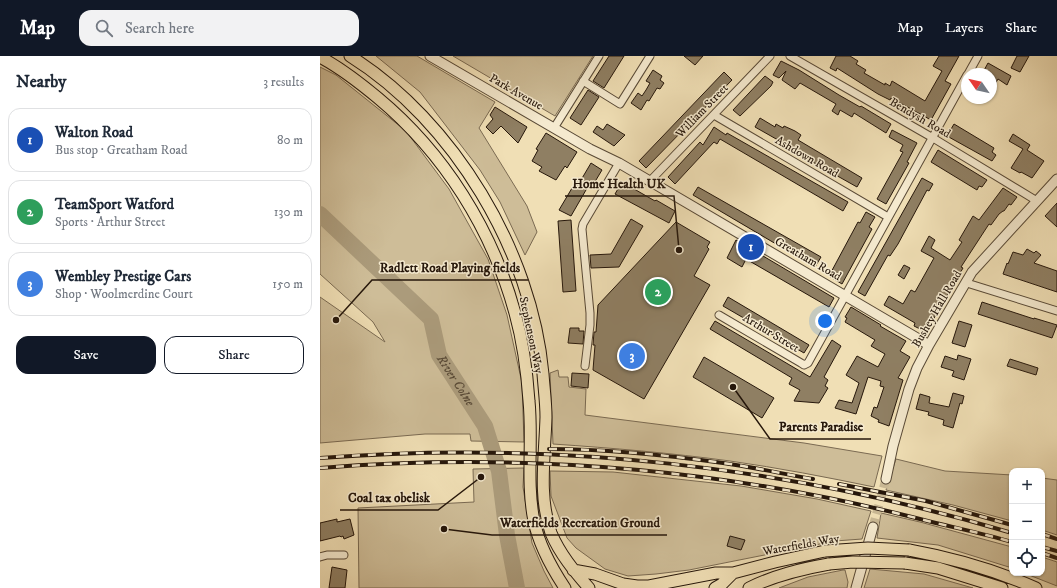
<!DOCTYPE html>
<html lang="en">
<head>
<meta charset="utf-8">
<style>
	:root { --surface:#fff; --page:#f2f2f3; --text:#1f2937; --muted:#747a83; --line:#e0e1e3; --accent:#111827 }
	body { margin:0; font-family:"IM FELL DW Pica",serif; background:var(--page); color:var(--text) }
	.controls { position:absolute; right:12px; bottom:12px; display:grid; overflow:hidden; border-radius:8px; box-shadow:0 1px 3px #0004 }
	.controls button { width:36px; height:36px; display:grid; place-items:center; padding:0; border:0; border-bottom:1px solid var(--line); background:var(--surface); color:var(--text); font:20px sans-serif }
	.compass { position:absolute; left:641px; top:12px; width:36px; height:36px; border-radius:50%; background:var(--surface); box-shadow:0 1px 3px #0004; rotate:304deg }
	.you { position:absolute; left:505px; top:265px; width:14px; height:14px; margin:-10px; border:3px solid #fff; border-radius:50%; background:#1a73e8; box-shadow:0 0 0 6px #1a73e833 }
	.badge { display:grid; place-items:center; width:26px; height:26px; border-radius:50%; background:var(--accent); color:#fff; font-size:13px; font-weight:700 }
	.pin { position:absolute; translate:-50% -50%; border:2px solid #fff; box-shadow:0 1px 4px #0006 }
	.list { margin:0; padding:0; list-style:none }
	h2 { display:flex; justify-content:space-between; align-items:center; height:52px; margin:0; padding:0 16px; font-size:17px }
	h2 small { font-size:13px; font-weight:400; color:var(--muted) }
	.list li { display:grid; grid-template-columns:26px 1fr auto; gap:12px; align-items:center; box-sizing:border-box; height:64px; margin:0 8px 8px; padding:0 8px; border:1px solid var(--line); border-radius:12px }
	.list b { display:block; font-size:15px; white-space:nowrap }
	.list p { margin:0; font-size:13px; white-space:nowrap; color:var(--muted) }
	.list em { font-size:13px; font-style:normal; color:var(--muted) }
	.actions { display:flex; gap:8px; padding:12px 16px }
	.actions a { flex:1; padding:9px 0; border:1px solid var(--accent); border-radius:12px; text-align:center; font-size:14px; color:var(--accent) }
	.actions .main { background:var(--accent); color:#fff }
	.icon { flex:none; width:22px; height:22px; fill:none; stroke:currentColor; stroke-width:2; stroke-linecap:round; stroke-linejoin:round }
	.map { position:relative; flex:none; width:737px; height:532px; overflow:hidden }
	header { display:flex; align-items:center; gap:24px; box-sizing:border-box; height:56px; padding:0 20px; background:var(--accent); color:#fff }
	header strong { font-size:19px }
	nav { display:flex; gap:22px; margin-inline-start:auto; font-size:14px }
	.search { width:280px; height:36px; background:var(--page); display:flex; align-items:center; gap:10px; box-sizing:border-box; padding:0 14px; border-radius:12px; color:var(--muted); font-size:15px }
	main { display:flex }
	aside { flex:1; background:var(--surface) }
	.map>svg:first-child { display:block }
	.green { fill:#cebd98; stroke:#7a6a52 }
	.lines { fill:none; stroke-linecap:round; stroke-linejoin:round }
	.river { stroke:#ab9b7b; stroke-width:16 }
	.building { fill:#8f7f63; stroke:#26170b }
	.tertiary-tunnel { stroke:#c8b793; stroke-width:9; stroke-dasharray:9 4.5; stroke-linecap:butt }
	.minor-casing { stroke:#584936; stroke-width:9 }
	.tertiary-casing { stroke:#584936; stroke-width:11 }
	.primary-casing { stroke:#26170b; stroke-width:13 }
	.minor { stroke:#f5eacf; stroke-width:7 }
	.tertiary { stroke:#f5eacf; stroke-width:9 }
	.primary { stroke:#f0dfb5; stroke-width:11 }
	.rail-casing { stroke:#26170b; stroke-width:4 }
	.rail { stroke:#f5eacf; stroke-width:2.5; stroke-dasharray:8; stroke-linecap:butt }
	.primary-bridge-casing { stroke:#26170b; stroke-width:13; stroke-linecap:butt }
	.primary-bridge { stroke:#f0dfb5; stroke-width:11 }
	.labels { text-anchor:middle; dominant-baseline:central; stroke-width:3; stroke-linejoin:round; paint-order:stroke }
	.street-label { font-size:12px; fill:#26170b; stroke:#f5eacf }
	.water-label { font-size:13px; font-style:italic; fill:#5b4c38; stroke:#f5eacf }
	.leader { fill:none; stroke:#26170b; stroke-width:1.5 }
	.callout-dot { fill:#26170b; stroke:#f5eacf; stroke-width:1.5 }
	.callout-label { font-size:13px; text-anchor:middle; font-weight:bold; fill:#26170b; stroke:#f5eacf; stroke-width:3; stroke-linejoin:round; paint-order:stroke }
</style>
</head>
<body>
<header>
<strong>Map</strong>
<div class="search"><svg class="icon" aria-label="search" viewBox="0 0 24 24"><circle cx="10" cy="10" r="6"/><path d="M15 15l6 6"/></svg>Search here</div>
<nav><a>Map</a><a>Layers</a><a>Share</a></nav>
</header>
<main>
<aside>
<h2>Nearby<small>3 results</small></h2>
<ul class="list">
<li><span class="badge" style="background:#1a4fb4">1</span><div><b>Walton Road</b><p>Bus stop · Greatham Road</p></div><em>80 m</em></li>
<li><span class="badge" style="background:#2e9e5b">2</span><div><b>TeamSport Watford</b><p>Sports · Arthur Street</p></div><em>130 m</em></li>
<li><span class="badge" style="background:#3f7fe0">3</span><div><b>Wembley Prestige Cars</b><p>Shop · Woolmerdine Court</p></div><em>150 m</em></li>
</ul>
<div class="actions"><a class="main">Save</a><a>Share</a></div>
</aside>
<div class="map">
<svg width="737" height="532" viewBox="0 0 737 532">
	<rect width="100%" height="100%" fill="#f0dfb5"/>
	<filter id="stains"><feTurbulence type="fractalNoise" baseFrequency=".005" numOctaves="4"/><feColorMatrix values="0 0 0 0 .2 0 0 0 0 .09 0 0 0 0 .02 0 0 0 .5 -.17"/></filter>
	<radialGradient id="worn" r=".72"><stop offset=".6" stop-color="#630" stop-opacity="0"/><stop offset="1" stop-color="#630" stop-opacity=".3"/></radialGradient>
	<path class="green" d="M56 0H97L175 46 159 72 207 150 217 176 205 199 180 146 160 114 100 36Z
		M133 0H273L235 60Z
		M0 11 16 19 86 75 129 133 168 203 187 259 202 327 204 386 151 385 150 378H105L0 387V241L65 286 53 266 0 218Z
		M238 314 239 321H248L249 331 266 333 265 359 484 387 562 400 554 431C506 421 459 412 410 405 351 397 292 392 233 388L230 317Z
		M576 403 625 415 692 419V465L633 449 566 434Z
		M204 412 203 431 212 487 224 515 233 532H39L38 452 154 446 153 413Z
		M230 415 293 416 421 430 497 443 551 455 542 483 515 485 369 514 336 518 308 520 285 513 256 492 247 482 231 440Z
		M722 422 737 424V479L722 474Z
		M561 457 600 466 692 491V512L618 489 557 482Z
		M722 501 737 506V530L704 517H722Z
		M550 513 604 518 653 532H544Z
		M523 514H525L528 526 527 532H459L488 521Z"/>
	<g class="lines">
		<path class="river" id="s1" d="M0 158 111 263 119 299 165 370 179 415 187 479 197 532"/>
	</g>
	<path class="building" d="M289 0H304L284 32 273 25Z
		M364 0H383L375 9Z
		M516 0H530L538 5 536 8 546 14 544 17 565 29V27L570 30 572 25 605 45 622 15 613 10 619 0H639L625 25 631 28 611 64 571 42 570 44 558 38 517 12 516 15 510 12Z
		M697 0H709L700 16 691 12Z
		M461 5 479 14 519 39 540 51 541 50 571 68 566 77 534 57 532 61 520 54 518 59 512 55 516 48 480 27 475 33 462 24 466 15 459 22 453 19Z
		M668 7 691 20 687 29 678 23 671 35V18H662Z
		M333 14 342 20 340 24 344 27 340 33 337 32 329 45 327 44 321 54 311 47 318 37 322 40 326 34 330 27 326 25Z
		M404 16 412 24 326 112 319 105Z
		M445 20 453 26 451 30 420 60 413 54Z
		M268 34 279 41 261 69 250 62Z
		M175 51 207 71 198 87 181 70 173 78 166 71 173 63 170 59Z
		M440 62 455 71 456 68 463 72 464 70 475 75 481 79 478 84 542 122 537 131 473 95 464 90 465 88 435 71Z
		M287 68 305 79 294 90 273 76 277 70 283 74Z
		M634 68 674 92 672 96 676 99 672 105 627 80Z
		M394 71 406 79 407 77 528 146 523 155 400 83 397 88 394 86 355 128 348 121 380 86 383 89Z
		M572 74 597 87 587 106 589 107 566 148 557 143 583 96 580 95 583 89 569 81Z
		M226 77 257 96 247 112 245 110 236 124 219 115 222 111 212 105 218 94 216 93Z
		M693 78 710 89 707 94 724 105 712 122 701 116 700 117 691 112 703 93 689 85Z
		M618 94 667 124 662 131 659 130 657 134 611 106Z
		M271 107 282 114 273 129 270 127 251 160 239 154 258 122 261 124Z
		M602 122 613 128 609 135 607 134 578 188 570 200 568 199 545 240 538 236Z
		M302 126 335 145 336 144 355 155 349 167 295 138Z
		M378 131 501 201 495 211 373 139Z
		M683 132 697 141 691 149 689 148 684 155H683L679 158 671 169 669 168 641 211 643 212 606 276 594 270 595 267 564 249 569 240 583 248 591 234 595 236 614 202 601 195 609 180 615 184 611 192 630 204 642 186 639 184 653 160 659 164Z
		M737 147V171L725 160Z
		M546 156 555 161 549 171 552 173 522 228 509 220 538 166 540 167Z
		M311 163 323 170 299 211 271 212 270 199 291 198Z
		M251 164 256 235 243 236 238 165Z
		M356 166 390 186 387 191 389 193 374 220 390 229 324 343 273 314 275 289H273L274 276H276L278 249Z
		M416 184 514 242 509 251 426 203 422 211 407 202Z
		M707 193 714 197 716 195 721 199 714 207 737 215V236L683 218 687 207 688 208 693 196 703 199Z
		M584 209 590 212 584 223 578 219Z
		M408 241 489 289 484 297 403 250Z
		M662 246 714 263V262L737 269 732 282 658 258Z
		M531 251 561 269 560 270 586 285 580 295 590 301 578 322 583 324 569 370 558 366 559 364 551 360 554 351 557 352 564 331 560 330 561 325 548 321 536 358 515 352 519 344 532 347 539 327 526 319 537 300 558 311 565 298 551 290 555 284 525 266 527 262 525 261Z
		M395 265 490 321 512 284 521 290 504 321 508 324 505 330 508 332 499 347 474 345 480 334 469 328 472 322 390 273Z
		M639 265 652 269 645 291 632 287Z
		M250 272H259V275H264L263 288 248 287Z
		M638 299 651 303 644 324 632 320 634 315 621 311 625 300 637 304Z
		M384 301 454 342 442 362 373 321Z
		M690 303 718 312 716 319 687 310Z
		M252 317 269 318 268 332 251 330Z
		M633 337 644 340 642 348 640 347 633 372 623 369 624 364 608 359 609 356 596 353 600 338 610 341 609 347 629 351Z
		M17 463V466L30 463 34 479 24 483 23 480 21 481 20 480 0 485V467Z
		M410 480 425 484 421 494 407 490Z
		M12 511 27 514 25 532H9Z"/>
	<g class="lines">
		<path class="tertiary-tunnel" d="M553 471 566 423"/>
		<defs>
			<path id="minor" d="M470 0 613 82 717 145
				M648 18 658 0
				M263 25 300 48 330 0
				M394 59 568 161
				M234 72 279 0
				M330 125 450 0
				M646 225 650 228 737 255
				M399 259 481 307 484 309 488 307 647 19
				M265 310 270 269V257L262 173 263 168 299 107
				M0 501 7 499H24"/>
			<path id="tertiary" d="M110 0 270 93 299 107 609 289
				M566 423 573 390 589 333 597 312 609 289 652 216 737 123
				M536 532 553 471"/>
			<path id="primary" d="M30 0C134 65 212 196 223 318 224 332 226 347 226 361 225 399 218 440 231 477 240 498 254 515 269 532
				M0 1C21 12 40 27 58 42 124 97 172 173 195 257 203 286 207 315 209 345 213 385 206 426 214 465 219 489 231 511 245 532
				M589 494C633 502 675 514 716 532
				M585 507 618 512 682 532
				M253 514 275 518 303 528 317 530H329L396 517H413
				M395 532 402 528 413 517 455 506 505 495
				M429 532C455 519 481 513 509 508"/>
		</defs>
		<use href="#minor" class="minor-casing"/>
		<use href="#tertiary" class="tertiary-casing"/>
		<use href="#primary" class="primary-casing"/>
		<use href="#minor" class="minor"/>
		<use href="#tertiary" class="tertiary"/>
		<use href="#primary" class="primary"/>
		<defs>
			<path id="rail" d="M229 393C287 393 346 399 403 407 433 411 463 418 493 423
				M0 402C233 384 468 410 692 477
				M0 412C201 396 405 413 600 463 631 471 662 477 692 486
				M519 428 606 445 692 469
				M722 478 737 483
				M722 491 737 495
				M722 497 737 502"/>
		</defs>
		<use href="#rail" class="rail-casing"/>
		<use href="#rail" class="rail"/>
		<defs>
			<path id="primary-bridge" d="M505 495 548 492 589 494
				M509 508 533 506 585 507"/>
		</defs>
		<use href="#primary-bridge" class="primary-bridge-casing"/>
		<use href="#primary-bridge" class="primary-bridge"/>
	</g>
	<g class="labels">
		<g class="street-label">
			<text transform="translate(196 36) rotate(30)">Park Avenue</text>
			<text transform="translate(382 55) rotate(-46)">William Street</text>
			<text transform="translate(600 62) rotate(30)">Bendysh Road</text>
			<text transform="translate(487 101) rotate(30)">Ashdown Road</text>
			<text transform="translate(488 203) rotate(30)">Greatham Road</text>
			<text transform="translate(617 253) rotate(-60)">Bushey Hall Road</text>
			<text transform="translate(451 277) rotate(31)">Arthur Street</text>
			<text transform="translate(211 279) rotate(78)">Stephenson Way</text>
			<text transform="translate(481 489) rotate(-10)">Waterfields Way</text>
		</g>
		<g class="water-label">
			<text stroke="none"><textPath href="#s1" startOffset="220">River Colne</textPath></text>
		</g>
	</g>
	<path class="leader" d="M359 194L354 140H245M16 264L52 224H208M413 331L450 383H551M161 421L118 454H20M124 473L172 479H347"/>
	<g class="callout-dot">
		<circle cx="359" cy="194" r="4"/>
		<circle cx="16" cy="264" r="4"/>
		<circle cx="413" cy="331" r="4"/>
		<circle cx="161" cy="421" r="4"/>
		<circle cx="124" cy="473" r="4"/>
	</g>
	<g class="callout-label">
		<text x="299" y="132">Home Health UK</text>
		<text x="130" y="216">Radlett Road Playing fields</text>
		<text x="501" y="375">Parents Paradise</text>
		<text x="69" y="446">Coal tax obelisk</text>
		<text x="260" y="471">Waterfields Recreation Ground</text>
	</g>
	<rect width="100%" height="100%" filter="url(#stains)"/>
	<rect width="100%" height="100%" fill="url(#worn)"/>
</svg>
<div class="controls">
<button>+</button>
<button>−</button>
<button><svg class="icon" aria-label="locate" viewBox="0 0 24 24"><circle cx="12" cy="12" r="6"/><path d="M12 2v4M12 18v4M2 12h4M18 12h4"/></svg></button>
</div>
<svg class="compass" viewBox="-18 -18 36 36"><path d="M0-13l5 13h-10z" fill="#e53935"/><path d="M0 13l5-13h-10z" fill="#747a83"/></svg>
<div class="you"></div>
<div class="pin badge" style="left:431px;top:191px;background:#1a4fb4">1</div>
<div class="pin badge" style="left:338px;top:236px;background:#2e9e5b">2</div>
<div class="pin badge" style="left:312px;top:300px;background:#3f7fe0">3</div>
</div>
</main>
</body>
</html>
